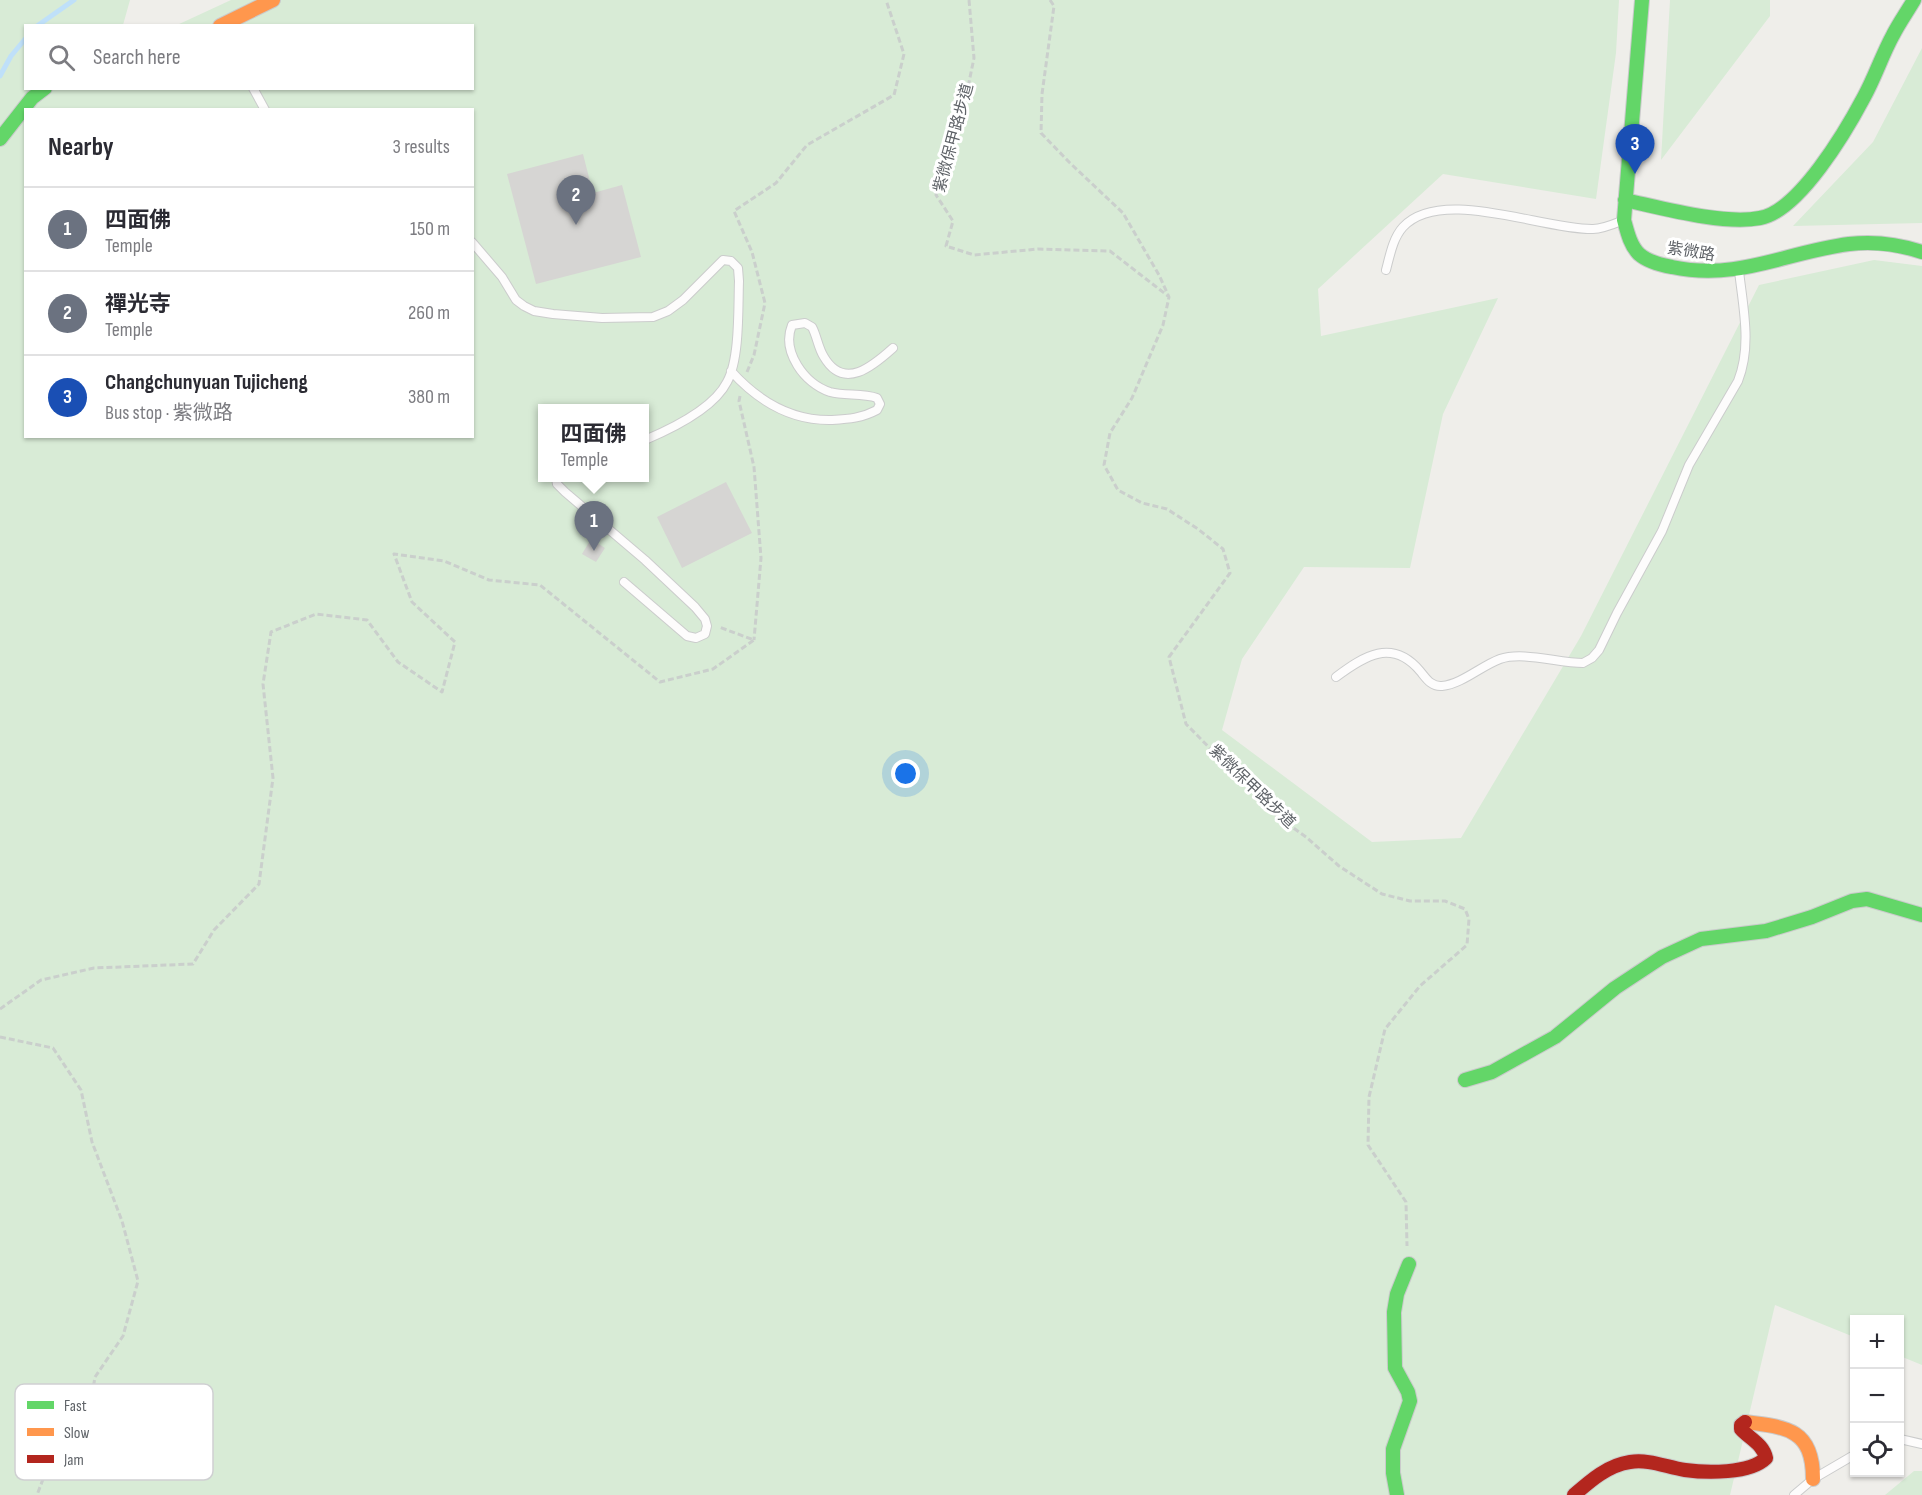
<!DOCTYPE html>
<html lang="en">
<head>
<meta charset="utf-8">
<style>
	:root { --surface:#fff; --page:#f7f7f7; --text:#2b2b33; --muted:#7c7c81; --line:#e1e1e2; --accent:#0b8043 }
	body { margin:0; font-family:"Sofia Sans Condensed","Noto Sans TC",sans-serif; background:var(--page); color:var(--text) }
	.controls { position:absolute; right:18px; bottom:18px; display:grid; overflow:hidden; border-radius:0px; box-shadow:0 2px 4px #0004 }
	.controls button { width:54px; height:54px; display:grid; place-items:center; padding:0; border:0; border-bottom:2px solid var(--line); background:var(--surface); color:var(--text); font:30px sans-serif }
	.you { position:absolute; left:906px; top:774px; width:21px; height:21px; margin:-15px; border:4px solid #fff; border-radius:50%; background:#1a73e8; box-shadow:0 0 0 9px #1a73e833 }
	.badge { display:grid; place-items:center; width:39px; height:39px; border-radius:50%; background:var(--accent); color:#fff; font-size:20px; font-weight:700 }
	.pin { position:absolute; translate:-50% -50px; filter:drop-shadow(0 2px 3px #0008) }
	.pin::after { content:''; position:absolute; top:32px; width:21px; height:18px; background:inherit; clip-path:polygon(0 0,100% 0,50% 100%) }
	.popup { position:absolute; left:538px; top:404px; width:111px; height:78px; box-sizing:border-box; display:grid; place-content:center; border-radius:0px; background:var(--surface); filter:drop-shadow(0 2px 4px #0005); font-size:20px; white-space:nowrap; color:var(--muted) }
	.popup b { font-size:22px; color:var(--text) }
	.popup::after { content:''; position:absolute; left:50%; top:100%; margin-left:-12px; border:12px solid transparent; border-top-color:var(--surface) }
	.list { margin:0; padding:0; list-style:none }
	h2 { display:flex; justify-content:space-between; align-items:center; height:78px; margin:0; padding:0 24px; font-size:26px }
	h2 small { font-size:20px; font-weight:400; color:var(--muted) }
	.list li { display:grid; grid-template-columns:39px 1fr auto; gap:18px; align-items:center; box-sizing:border-box; height:84px; padding:0 24px; border-top:2px solid var(--line) }
	.list b { display:block; font-size:22px; white-space:nowrap }
	.list p { margin:0; font-size:20px; white-space:nowrap; color:var(--muted) }
	.list em { font-size:20px; font-style:normal; color:var(--muted) }
	.icon { flex:none; width:33px; height:33px; fill:none; stroke:currentColor; stroke-width:2; stroke-linecap:round; stroke-linejoin:round }
	.map { position:relative; flex:none; width:1922px; height:1495px; overflow:hidden }
	.search { position:absolute; background:var(--surface); box-shadow:0 2px 4px #0004; left:24px; top:24px; width:450px; height:66px; display:flex; align-items:center; gap:15px; box-sizing:border-box; padding:0 21px; border-radius:0px; color:var(--muted); font-size:22px }
	.panel { position:absolute; background:var(--surface); box-shadow:0 2px 4px #0004; left:24px; top:108px; width:450px; height:330px; border-radius:0px }
	.map>svg:first-child { display:block }
	.green { fill:#d8ebd6; fill-rule:evenodd }
	.lines { fill:none; stroke-linecap:round; stroke-linejoin:round }
	.stream { stroke:#bfe0f9; stroke-width:5 }
	.building { fill:#d6d5d3 }
	.lane-casing { stroke:#cbcccc; stroke-width:10 }
	.fast-casing { stroke:#cacacb; stroke-width:16 }
	.slow-casing { stroke:#cacacb; stroke-width:16 }
	.jam-casing { stroke:#cacacb; stroke-width:16 }
	.path { stroke:#cacfcc; stroke-width:3; stroke-dasharray:6 3; stroke-linecap:butt }
	.lane { stroke:#fdfcfc; stroke-width:8 }
	.fast { stroke:#63d668; stroke-width:14 }
	.slow { stroke:#ff974d; stroke-width:14 }
	.jam { stroke:#b3261e; stroke-width:14 }
	.labels { text-anchor:middle; dominant-baseline:central; stroke-width:6; stroke-linejoin:round; paint-order:stroke }
	.street-label { font-size:16px; fill:#5f6368; stroke:#fff }
	.key { fill:#fff; stroke:#cfd0d2; stroke-width:1.5 }
	.key-label { font-size:16px; fill:#5f6368 }
</style>
</head>
<body>
<div class="map">
<svg width="1922" height="1495" viewBox="0 0 1922 1495">
	<rect width="100%" height="100%" fill="#efeeea"/>
	<path class="green" d="M0 0H130L123 25 26 26V88H472V26L177 25 231 0H1619L1616 53 1596 199 1443 174 1318 289 1321 336 1498 298 1443 414 1410 568 1304 567 1242 659 1222 730 1372 842 1461 838 1581 636 1759 285 1874 260 1922 266V1365L1900 1356V1320H1854V1337L1775 1305 1730 1495H0ZM26 110H472V436H26ZM543 408H645V478H543Z
		M1670 0H1770V16L1661 160Z
		M1922 48V223L1793 226 1873 142Z
		M1914 1471H1922V1495H1885Z"/>
	<g class="lines">
		<path class="stream" d="M37 26 74 0
			M0 76 11 56 26 38"/>
	</g>
	<path class="building" d="M583 154 593 193 622 185 641 257 536 284 507 174Z
		M726 482 752 533 682 568 657 517Z
		M591 539 605 548 596 562 582 554Z"/>
	<g class="lines">
		<defs>
			<path id="lane" d="M253 88 265 110
				M472 242 502 277 516 300 524 306 534 311 553 314 602 318 653 317 668 311 683 300 723 260 731 261 738 268 739 281C738 308 740 359 727 382 714 408 671 429 645 440
				M1386 270C1390 255 1393 238 1403 227 1441 186 1543 230 1593 229 1603 229 1614 224 1624 220
				M731 371C758 401 790 421 832 420 849 419 862 418 877 410L880 404 877 398C862 393 845 396 830 392 805 384 781 352 792 325L805 323 812 327C817 336 818 348 824 357 844 391 873 366 893 348
				M556 478 557 484 565 492 645 560 695 607 705 619 707 626 705 634 696 638 687 636 624 582
				M1336 677C1364 656 1392 638 1420 671 1426 678 1431 687 1442 686 1462 684 1481 666 1500 659 1523 651 1558 663 1583 663L1592 658 1599 650 1617 613 1662 531 1689 465 1738 381C1752 346 1743 307 1739 271
				M1900 1439 1922 1444
				M1794 1495 1813 1479 1854 1455"/>
			<path id="fast" d="M1642 0 1624 220C1627 231 1630 245 1639 254 1648 262 1661 265 1672 267 1739 281 1786 252 1849 244 1874 241 1898 244 1922 252
				M0 139 32 98 45 88
				M1625 200C1662 208 1723 225 1760 218 1799 211 1846 131 1864 97 1875 77 1882 55 1893 35 1899 23 1907 12 1914 0
				M1465 1080 1492 1072 1555 1037 1615 988 1662 957 1701 939 1766 931 1812 917 1852 901 1867 899 1922 915
				M1397 1495 1393 1473V1449L1410 1401 1408 1392 1395 1368 1394 1312 1397 1294 1409 1264"/>
			<path id="slow" d="M220 26 273 0
				M1745 1422C1788 1427 1813 1430 1813 1479"/>
			<path id="jam" d="M1574 1495C1590 1481 1608 1465 1630 1462 1649 1459 1666 1467 1685 1470 1706 1473 1750 1474 1766 1458 1763 1444 1750 1439 1741 1429V1425L1745 1422"/>
		</defs>
		<use href="#lane" class="lane-casing"/>
		<use href="#fast" class="fast-casing"/>
		<use href="#slow" class="slow-casing"/>
		<use href="#jam" class="jam-casing"/>
		<path class="path" d="M969 0 974 58 961 121 949 148 936 195 953 221 946 246 974 255 1038 249 1110 251 1168 296
			M1050 0 1054 6 1042 94 1041 133 1070 163 1123 213 1159 275 1169 297 1163 325 1132 398 1110 433 1104 465 1118 490 1142 503 1167 509 1198 529 1223 549 1230 573 1169 657 1186 724 1277 816 1306 837 1339 866 1382 894 1410 901H1445L1465 909 1469 919 1467 945 1420 986 1385 1029 1369 1097 1368 1145 1406 1202 1407 1246
			M747 372 754 355 765 303 752 252 734 211 776 183 807 145 894 95 904 54 886 0
			M740 396 739 401 754 467 761 558 754 640
			M0 1009 41 980 94 968 193 964 214 930 259 884 273 778 263 684 271 632 316 614 367 620 398 662 442 692 455 642 412 602 394 554 444 561 489 580 540 585 660 682 713 669 754 640 719 627
			M0 1037 53 1048 81 1090 92 1142 122 1221 138 1281 123 1336 95 1377 87 1426 51 1458 37 1495"/>
		<use href="#lane" class="lane"/>
		<use href="#fast" class="fast"/>
		<use href="#slow" class="slow"/>
		<use href="#jam" class="jam"/>
	</g>
	<g class="labels">
		<g class="street-label">
			<text transform="translate(954 138) rotate(-75)">紫微保甲路步道</text>
			<text transform="translate(1691 252) rotate(9)">紫微路</text>
			<text transform="translate(1252 787) rotate(44)">紫微保甲路步道</text>
		</g>
	</g>
	<rect x="15" y="1384" width="198" height="96" rx="9" class="key"/>
	<rect x="27" y="1401" width="27" height="8" fill="#63d668"/>
	<rect x="27" y="1428" width="27" height="8" fill="#ff974d"/>
	<rect x="27" y="1455" width="27" height="8" fill="#b3261e"/>
	<g class="key-label">
		<text x="64" y="1411">Fast</text>
		<text x="64" y="1438">Slow</text>
		<text x="64" y="1465">Jam</text>
	</g>
</svg>
<div class="controls">
<button>+</button>
<button>−</button>
<button><svg class="icon" aria-label="locate" viewBox="0 0 24 24"><circle cx="12" cy="12" r="6"/><path d="M12 2v4M12 18v4M2 12h4M18 12h4"/></svg></button>
</div>
<div class="you"></div>
<div class="pin badge" style="left:594px;top:551px;background:#6b7280">1</div>
<div class="popup"><b>四面佛</b>Temple</div>
<div class="pin badge" style="left:576px;top:225px;background:#6b7280">2</div>
<div class="pin badge" style="left:1635px;top:174px;background:#1a4fb4">3</div>
<div class="search"><svg class="icon" aria-label="search" viewBox="0 0 24 24"><circle cx="10" cy="10" r="6"/><path d="M15 15l6 6"/></svg>Search here</div>
<section class="panel">
<h2>Nearby<small>3 results</small></h2>
<ul class="list">
<li><span class="badge" style="background:#6b7280">1</span><div><b>四面佛</b><p>Temple</p></div><em>150 m</em></li>
<li><span class="badge" style="background:#6b7280">2</span><div><b>禪光寺</b><p>Temple</p></div><em>260 m</em></li>
<li><span class="badge" style="background:#1a4fb4">3</span><div><b>Changchunyuan Tujicheng</b><p>Bus stop · 紫微路</p></div><em>380 m</em></li>
</ul>
</section>
</div>
</body>
</html>
